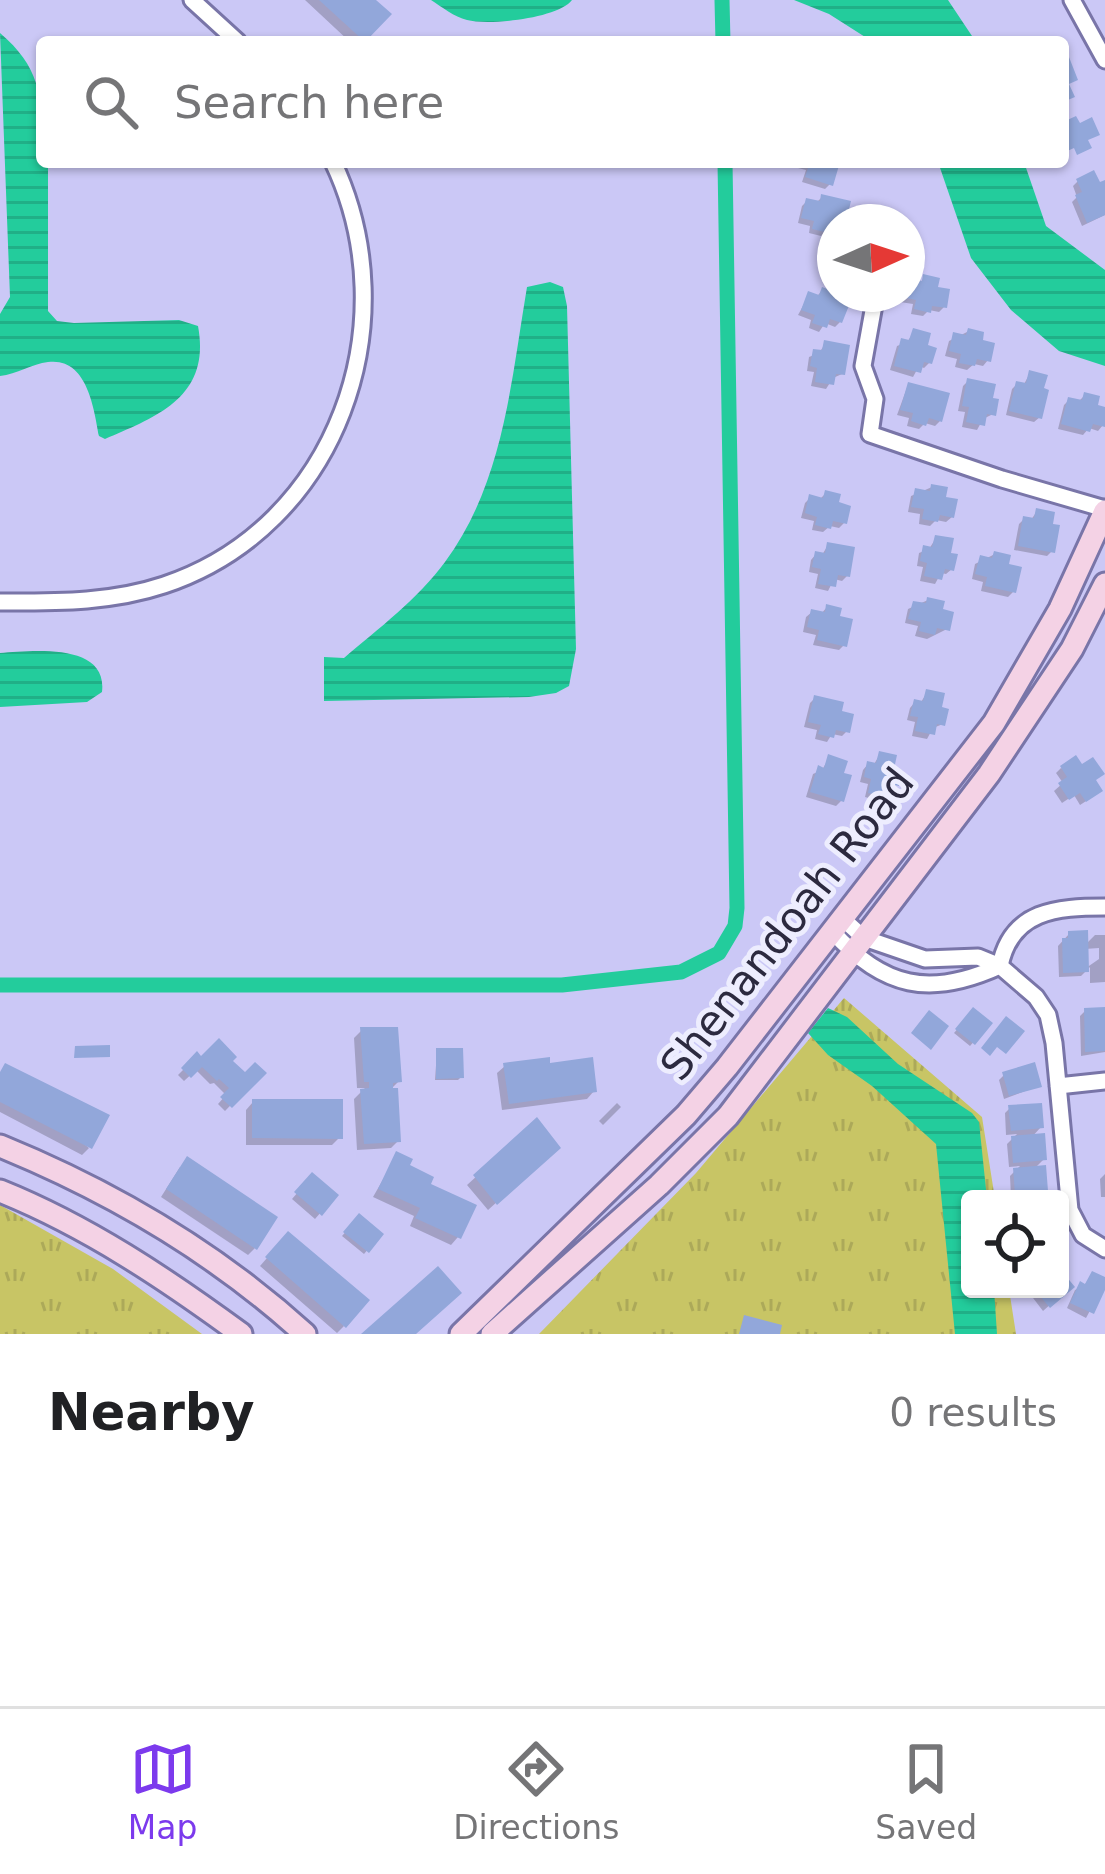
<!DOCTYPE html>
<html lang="en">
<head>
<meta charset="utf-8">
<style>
	:root { --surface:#fff; --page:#f6f6f6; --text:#202124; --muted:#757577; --line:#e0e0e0; --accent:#7c3aed }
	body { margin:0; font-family:"DejaVu Sans",sans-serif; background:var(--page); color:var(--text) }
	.controls { position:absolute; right:36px; bottom:36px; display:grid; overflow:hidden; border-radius:12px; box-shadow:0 3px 9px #0004 }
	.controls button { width:108px; height:108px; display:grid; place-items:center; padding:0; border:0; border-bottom:3px solid var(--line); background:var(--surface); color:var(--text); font:60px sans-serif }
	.compass { position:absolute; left:817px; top:204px; width:108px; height:108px; border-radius:50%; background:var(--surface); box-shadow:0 3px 9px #0004; rotate:87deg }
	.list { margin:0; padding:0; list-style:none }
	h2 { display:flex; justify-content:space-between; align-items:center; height:156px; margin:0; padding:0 48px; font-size:51px }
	h2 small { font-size:39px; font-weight:400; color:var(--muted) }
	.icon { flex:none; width:66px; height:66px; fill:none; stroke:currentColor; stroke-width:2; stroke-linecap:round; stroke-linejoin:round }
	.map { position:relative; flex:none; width:1105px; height:1334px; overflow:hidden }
	.search { position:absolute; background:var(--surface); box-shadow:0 3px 9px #0004; left:36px; right:36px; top:36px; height:132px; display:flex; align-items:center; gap:30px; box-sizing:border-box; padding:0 42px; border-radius:12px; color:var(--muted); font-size:45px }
	.sheet { height:372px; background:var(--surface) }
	nav { display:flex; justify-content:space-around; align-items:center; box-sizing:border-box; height:168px; border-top:3px solid var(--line); background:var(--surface); font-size:33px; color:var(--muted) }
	nav a { display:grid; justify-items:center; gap:6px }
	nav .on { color:var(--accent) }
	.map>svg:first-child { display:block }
	.grass { fill:url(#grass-tufts) }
	.water { fill:url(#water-rules) }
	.shadow { fill:#0003; fill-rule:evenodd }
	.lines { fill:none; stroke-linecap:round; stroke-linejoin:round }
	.canal { stroke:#23cc9c; stroke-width:15 }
	.building { fill:#92a7da }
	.street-casing { stroke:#7975a8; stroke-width:21 }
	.secondary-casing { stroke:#7975a8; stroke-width:27 }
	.street { stroke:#fff; stroke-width:15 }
	.secondary { stroke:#f4d2e5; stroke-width:21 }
	.labels { text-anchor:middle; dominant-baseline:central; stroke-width:10; stroke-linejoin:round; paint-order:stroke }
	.street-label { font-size:42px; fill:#2c2a3f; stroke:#ededfe }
</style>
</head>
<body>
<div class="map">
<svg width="1105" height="1334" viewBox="0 0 1105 1334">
	<defs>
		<pattern id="grass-tufts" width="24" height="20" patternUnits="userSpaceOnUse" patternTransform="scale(3)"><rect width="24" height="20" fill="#c8c565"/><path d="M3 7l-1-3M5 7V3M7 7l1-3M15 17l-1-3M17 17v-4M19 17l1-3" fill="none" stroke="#aca959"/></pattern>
		<pattern id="water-rules" width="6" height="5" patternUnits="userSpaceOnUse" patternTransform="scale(3)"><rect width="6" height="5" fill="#23cc9c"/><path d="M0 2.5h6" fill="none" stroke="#20af87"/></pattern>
	</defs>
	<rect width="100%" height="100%" fill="#cbc8f6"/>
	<path class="grass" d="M844 998 982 1117 995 1199H970V1289H1009L1016 1334H539L696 1173Z
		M0 1205 113 1269 202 1334H0Z"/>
	<path class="water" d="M431 0H572C559 18 489 26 467 20 454 17 442 7 431 0Z
		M794 0H948L976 42H873L829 14Z
		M0 33C46 72 42 106 42 162H48V311L57 321 74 323 179 320 198 326C211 396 159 416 105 439L99 436C94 408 87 357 48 362 32 364 17 374 0 376V314L10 297Z
		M938 162H1024L1046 226 1105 270V366L1059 351 1011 310 971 258Z
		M550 282 563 287 567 306 576 649 569 686 556 693 529 697 324 701V657L344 658C378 629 418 599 445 562 504 482 511 381 527 287Z
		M0 653C32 651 108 642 102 692L87 702 0 707Z
		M828 1008 847 1017 898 1064 972 1113 979 1122 987 1199H970V1289H994L997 1334H955L936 1144 872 1086 828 1055 808 1033Z"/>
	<path class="shadow" d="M305 0H372L387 15 362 42H350Z
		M800 162H836L830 184 825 189 802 182 806 170 798 168Z
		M1078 181 1098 186 1105 183V215L1082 226 1072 202 1077 197 1073 186Z
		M822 197 843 222H835V232L828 230 821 236 809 233 810 226 798 223 802 206 807 201 816 203Z
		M924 278 944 307 939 312 929 310 923 316 911 314 913 304 900 302 902 294H907V283L919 284Z
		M823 290 840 322 835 327 825 323 819 332 809 328 811 320 798 315 809 295H818Z
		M969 331 988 360 983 366 974 364 967 370 955 367 957 359 945 356 949 341Z
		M914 332 930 362 924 368 919 366 913 377 890 370 897 346 907 342Z
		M825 344 842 374 833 378 826 389 811 386 814 372 807 371 809 357 819 353Z
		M1030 373 1040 417 1034 422 1006 415 1012 389 1017 384 1023 386Z
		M968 381 993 414 983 419 977 430 962 427 965 412 958 411 963 386Z
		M908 385 940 421 935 426 925 423 919 429 907 426 909 418 897 415Z
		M1085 395 1094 407 1105 410 1103 425 1098 431 1089 428 1083 435 1058 429 1064 405 1069 400 1078 402Z
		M932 487 952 517 946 522 936 520 930 526 919 524 920 514 908 512 911 496Z
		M826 493 844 523 839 528 830 526 823 532 812 530 814 521 801 518 805 503 810 498 819 500Z
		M1037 511 1052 551 1047 556 1014 550 1019 524 1024 519 1031 520Z
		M936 538 952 569 946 574 941 573 935 584 920 581 923 567 917 566 919 553 929 549Z
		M828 545 847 576 842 581 834 579 828 591 815 588 818 574 809 572 811 560 816 554 822 555Z
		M995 554 1005 566 1013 592 1008 597 981 591 983 582 972 579 975 564Z
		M928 600 947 629 927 639 915 636 918 626 905 623 908 609Z
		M827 607 844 645 839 650 813 645 816 635 803 632 806 617 812 612 821 614Z
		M927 692 943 724 933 728 927 739 912 736 915 722 907 720 910 708 915 702 920 704Z
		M815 698 839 713 847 731 842 736 832 734 827 742 815 739 817 730 804 727 810 703Z
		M880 754 896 785 891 790 886 789 879 801 865 797 868 784 860 782 863 770 868 764 873 766Z
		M829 758 841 775V801L836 806 806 797 813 774 822 770Z
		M1061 768 1093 781 1094 796 1080 805 1074 795 1062 803 1054 791 1063 783 1056 773Z
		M1069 934 1085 945 1095 935H1105V982L1090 983V967L1081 976 1059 977 1058 946ZM1099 948V959L1086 968 1085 949Z
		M1105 1010V1052L1081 1056 1080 1016 1085 1011Z
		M973 1011 989 1024 970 1046 954 1033Z
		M362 1030 399 1081 388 1092 398 1141 391 1148 357 1150 354 1099 365 1088H357L354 1038Z
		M437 1051 461 1077 458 1080H435Z
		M197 1056 229 1061 245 1076 262 1073 225 1111 218 1104 226 1095 214 1083 210 1084 196 1070 184 1081 178 1075Z
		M505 1066H548L594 1091 587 1099 502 1110 497 1073Z
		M0 1072 89 1148 82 1155 0 1112Z
		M1004 1075 1038 1086 1004 1099 999 1080Z
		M253 1102 340 1137 332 1145H246V1110Z
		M617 1103 621 1107 603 1125 599 1121Z
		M1010 1108 1041 1127 1031 1138 1044 1159 1034 1169 1045 1190 1036 1199 1011 1197 1010 1176 1020 1166 1009 1167 1007 1144 1017 1134 1006 1135 1005 1113Z
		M537 1121 557 1148 488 1210 467 1185Z
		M397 1155 426 1186 458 1237 451 1245 410 1226 414 1216 373 1197Z
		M180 1167 255 1248 248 1255 161 1197Z
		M1105 1174V1197H1101L1100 1179Z
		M312 1176 335 1196 315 1219 292 1199Z
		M359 1217 380 1235 364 1254 342 1236Z
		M281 1242 344 1326 337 1333 260 1266Z
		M1060 1273 1071 1286 1043 1311 1030 1294 1035 1289H1060Z
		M1092 1274 1105 1283 1086 1318 1067 1308 1075 1290 1084 1286Z"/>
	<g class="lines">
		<path class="canal" d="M722 0 723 42
			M0 985H562L681 972 719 953 735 926 737 908 725 162"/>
	</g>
	<path class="building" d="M319 0H376L392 14 365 42Z
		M1067 52 1078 80 1069 84 1075 97 1063 102V54Z
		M1076 116 1080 123 1092 117 1100 135 1088 140 1092 148 1077 155 1074 148 1063 153V122Z
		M810 162H840L833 186 805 177Z
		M1094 170 1100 182 1105 180V215L1087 223 1075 195 1082 192 1076 179Z
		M821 194 851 201 846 222H835L829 233 812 229 814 221 801 218 806 198 820 201Z
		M923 274 940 278 938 287 950 289 947 308 932 306 931 313 914 309 916 300 897 296 907 294 908 278 922 281Z
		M822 287 852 298 842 323 830 319 827 328 812 323 815 315 801 310 808 291 819 295Z
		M913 328 931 333 928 345 937 348 932 364 924 362 921 373 894 366 901 338 909 340Z
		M968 328 984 332 983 340 995 343 991 362 977 359 975 366 959 363 961 354 949 351 953 332 966 335Z
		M824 340 850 345 845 375 836 374 834 385 815 382 817 368 810 366 813 349 822 350Z
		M1029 370 1048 375 1044 388 1049 390 1042 419 1009 411 1016 381 1026 383Z
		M967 378 996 384 993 398 999 399 996 416 987 414 985 426 966 422 969 407 962 406Z
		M908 382 950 393 942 422 929 418 926 426 911 421 913 413 900 410Z
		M1084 392 1100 396 1098 405 1105 407V427L1093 424 1090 432 1061 424 1068 397 1082 400Z
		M931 484 948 487 946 497 958 499 954 518 940 515 938 522 922 519 924 509 911 507 915 488 930 491Z
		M825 490 841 494 839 502 851 506 847 524 833 521 831 529 815 525 817 517 805 513 809 494 823 498Z
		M1036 508 1055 512 1053 524 1060 525 1055 553 1018 546 1023 516 1034 518Z
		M935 535 954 538 951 553 958 554 954 571 945 569 942 580 924 576 927 563 920 561 923 545 932 547Z
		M827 542 855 547 850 577 838 575 836 587 818 584 821 569 812 567 815 551 825 553Z
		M994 551 1011 555 1009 564 1022 567 1016 593 985 586 987 577 975 574 980 555 992 558Z
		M927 597 945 601 943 609 954 612 950 631 937 628 935 635 919 631 921 622 908 619 913 601 926 603Z
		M826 604 842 608 840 616 853 619 847 647 817 640 819 630 807 627 811 609 825 612Z
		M926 689 945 693 942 707 949 709 945 726 937 724 935 735 915 731 918 717 910 716 914 699 923 701Z
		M814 695 844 702 842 711 854 714 850 733 836 730 834 738 818 734 821 725 808 722Z
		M879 751 897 755 894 769 903 771 899 786 890 784 887 797 868 793 871 779 864 777 867 761 876 763Z
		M828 754 848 761 844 773 852 775 844 802 810 792 818 765 824 768Z
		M1076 755 1082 764 1093 757 1105 774 1096 780 1103 791 1086 802 1080 793 1069 800 1058 783 1067 777 1060 766Z
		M1088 930 1089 972 1063 973 1062 938H1068V931Z
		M973 1007 993 1023 975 1045 955 1029Z
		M1105 1007V1051L1085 1052 1084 1008Z
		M929 1010 949 1026 931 1050 911 1033Z
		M1006 1016 1025 1031 1006 1054 997 1047 990 1056 981 1048Z
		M360 1027H398L402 1082 393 1083V1088H398L401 1142 364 1144 360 1089 369 1088V1082H364Z
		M219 1038 237 1057 233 1061 245 1072 255 1062 267 1073 232 1108 220 1097 229 1088 219 1079 217 1081 202 1067 191 1078 181 1068 197 1051 201 1056Z
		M110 1045V1057L74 1058 75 1046Z
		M436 1048H463L464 1078 436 1079Z
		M550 1057V1063L593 1057 597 1092 509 1104 503 1063Z
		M1035 1062 1042 1087 1009 1096 1002 1072Z
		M5 1063 110 1115 92 1149 0 1102V1072Z
		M252 1099H343V1139L252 1138Z
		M1042 1103 1044 1128 1011 1131 1008 1105Z
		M537 1117 561 1148 497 1205 473 1175Z
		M1045 1133 1047 1160 1013 1163 1011 1136Z
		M396 1151 413 1159 410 1165 434 1177 431 1184 477 1205 461 1239 415 1218 420 1208 378 1189Z
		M187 1156 278 1217 257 1250 166 1189Z
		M1046 1165 1048 1191 1015 1194 1013 1168Z
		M312 1172 339 1195 322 1216 294 1192Z
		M359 1213 384 1234 369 1253 343 1232Z
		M288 1231 370 1300 346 1328 265 1257Z
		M438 1266 462 1293 416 1334H361Z
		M1060 1269 1075 1287 1050 1308 1034 1289H1060Z
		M1092 1271 1105 1277V1290L1094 1314 1070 1303 1080 1281 1085 1284Z
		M744 1315 782 1325 780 1334H739Z"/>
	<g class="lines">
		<defs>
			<path id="street" d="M192 0 238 42
				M1072 0 1105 60
				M876 294 863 366 875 399 870 434 1002 479 1105 509
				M0 602C56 602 110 603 164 585 338 527 409 322 333 162
				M842 918 864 938 925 959 978 957 1000 966 1036 997 1048 1015 1054 1043 1070 1210 1083 1235 1105 1249
				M832 931C883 988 930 998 1000 966
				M1000 966C1011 910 1057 907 1105 907
				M1058 1086 1105 1081"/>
			<path id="secondary" d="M0 1146C110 1191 217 1254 305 1334
				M0 1191C87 1226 166 1279 241 1334
				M461 1334 686 1115 727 1067 994 723 1060 609 1105 511
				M492 1334 659 1185 728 1116 989 774 1072 649 1105 584"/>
		</defs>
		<use href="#street" class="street-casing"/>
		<use href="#secondary" class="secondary-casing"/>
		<use href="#street" class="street"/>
		<use href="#secondary" class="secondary"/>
	</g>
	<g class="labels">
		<g class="street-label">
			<text transform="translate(787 924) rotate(-52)">Shenandoah Road</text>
		</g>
	</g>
</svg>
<div class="controls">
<button><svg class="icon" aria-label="locate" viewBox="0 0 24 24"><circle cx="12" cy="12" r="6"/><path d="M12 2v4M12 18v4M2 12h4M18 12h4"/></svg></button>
</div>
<svg class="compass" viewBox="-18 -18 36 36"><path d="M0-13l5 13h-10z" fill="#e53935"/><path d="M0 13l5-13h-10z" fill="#757577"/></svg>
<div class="search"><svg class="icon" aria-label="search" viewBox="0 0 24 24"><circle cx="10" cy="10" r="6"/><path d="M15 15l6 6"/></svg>Search here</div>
</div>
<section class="sheet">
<h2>Nearby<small>0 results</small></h2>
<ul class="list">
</ul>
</section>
<nav>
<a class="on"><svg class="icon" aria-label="map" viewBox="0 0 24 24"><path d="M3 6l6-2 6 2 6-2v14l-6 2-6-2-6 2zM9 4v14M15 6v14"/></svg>Map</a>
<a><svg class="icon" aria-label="directions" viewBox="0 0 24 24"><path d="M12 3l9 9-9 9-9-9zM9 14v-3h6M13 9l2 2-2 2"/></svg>Directions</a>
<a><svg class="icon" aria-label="saved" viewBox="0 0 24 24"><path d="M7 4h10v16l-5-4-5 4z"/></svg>Saved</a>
</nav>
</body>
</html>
